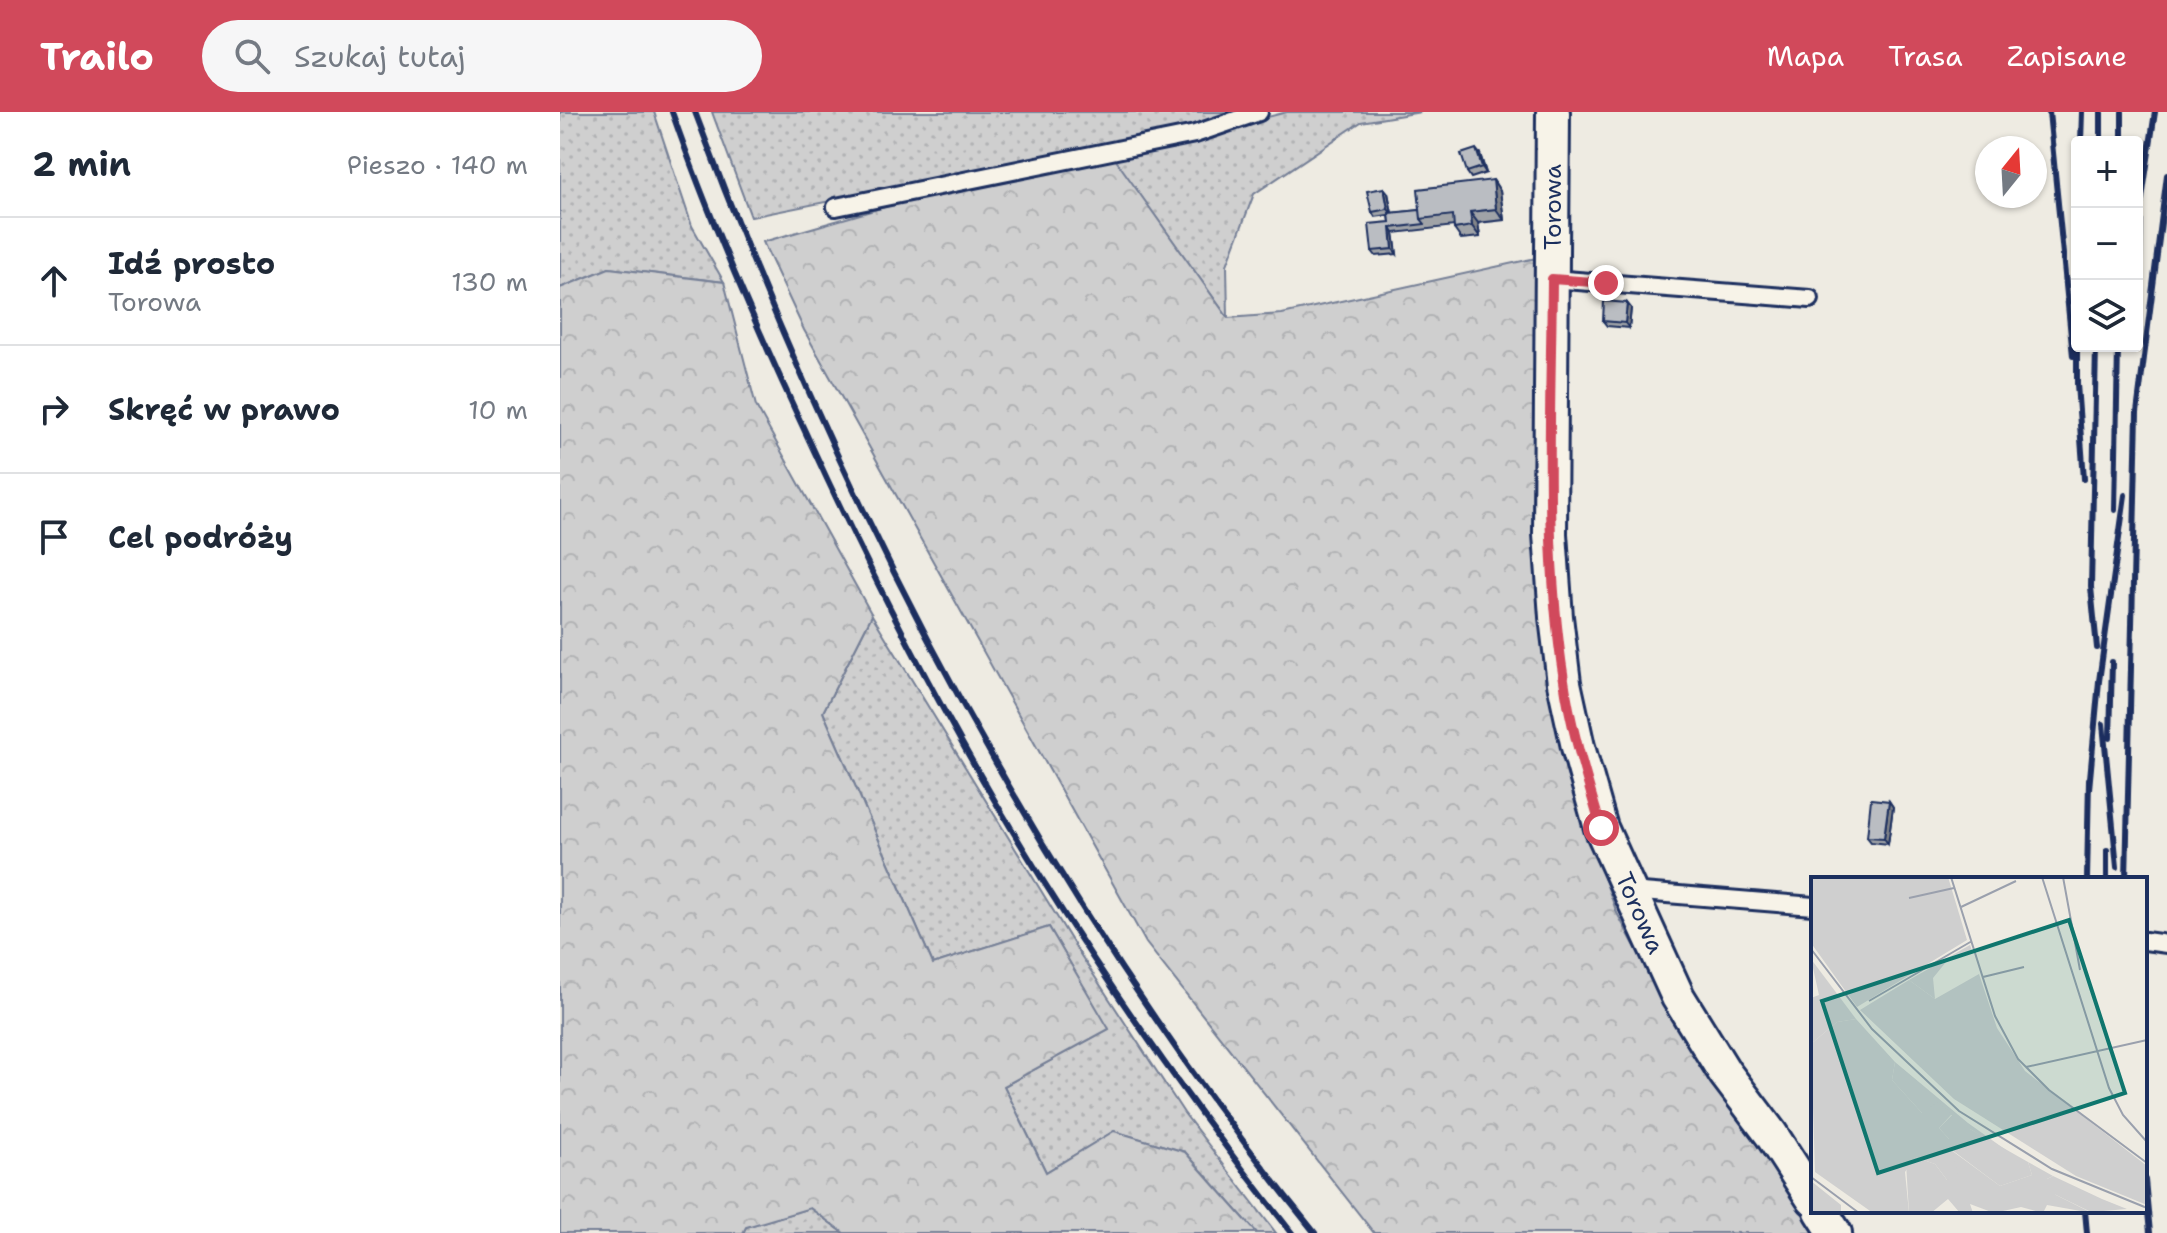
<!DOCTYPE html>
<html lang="pl">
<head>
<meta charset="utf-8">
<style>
	:root { --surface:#fff; --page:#f6f6f7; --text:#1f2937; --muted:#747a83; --line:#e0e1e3; --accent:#d1495b }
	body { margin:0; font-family:"Shantell Sans",sans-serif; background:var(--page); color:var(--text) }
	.controls { position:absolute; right:24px; top:24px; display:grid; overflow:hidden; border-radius:8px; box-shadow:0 2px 6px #0004 }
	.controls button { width:72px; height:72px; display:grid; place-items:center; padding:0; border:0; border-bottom:2px solid var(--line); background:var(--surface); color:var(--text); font:40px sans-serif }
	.compass { position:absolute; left:1415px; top:24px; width:72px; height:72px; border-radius:50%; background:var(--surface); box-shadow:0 2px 6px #0004; rotate:18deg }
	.stop { position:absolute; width:24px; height:24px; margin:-18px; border:6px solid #d1495b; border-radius:50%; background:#fff }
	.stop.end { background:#d1495b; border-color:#fff; box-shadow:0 2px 8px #0008 }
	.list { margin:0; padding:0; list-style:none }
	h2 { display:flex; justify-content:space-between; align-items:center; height:104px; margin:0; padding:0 32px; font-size:34px }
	h2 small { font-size:26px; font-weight:400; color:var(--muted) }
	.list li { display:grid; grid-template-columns:52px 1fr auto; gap:24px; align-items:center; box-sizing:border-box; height:128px; padding:0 32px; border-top:2px solid var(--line) }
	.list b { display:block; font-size:30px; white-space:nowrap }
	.list p { margin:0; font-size:26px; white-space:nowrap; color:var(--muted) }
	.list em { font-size:26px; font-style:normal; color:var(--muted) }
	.icon { flex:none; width:44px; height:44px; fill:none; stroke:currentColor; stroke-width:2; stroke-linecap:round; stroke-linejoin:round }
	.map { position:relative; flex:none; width:1607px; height:1121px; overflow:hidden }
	header { display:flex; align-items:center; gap:48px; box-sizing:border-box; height:112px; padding:0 40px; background:var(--accent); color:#fff }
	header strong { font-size:38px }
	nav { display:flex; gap:44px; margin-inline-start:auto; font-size:28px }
	.search { width:560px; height:72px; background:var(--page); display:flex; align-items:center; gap:20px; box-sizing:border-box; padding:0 28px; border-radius:44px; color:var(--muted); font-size:30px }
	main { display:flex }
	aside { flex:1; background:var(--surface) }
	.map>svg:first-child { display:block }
	.grass { fill:url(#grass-dots); stroke:#757f96; stroke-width:2 }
	.forest { fill:url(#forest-crowns); stroke:#757f96; stroke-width:2 }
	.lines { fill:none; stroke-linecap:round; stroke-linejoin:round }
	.lane-casing { stroke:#1b2f5e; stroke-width:22 }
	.street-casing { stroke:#1b2f5e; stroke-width:38 }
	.lane { stroke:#f7f3e8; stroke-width:16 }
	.street { stroke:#f7f3e8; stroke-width:32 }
	.rail { stroke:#1b2f5e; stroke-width:6 }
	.wall { fill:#a0a3a7; stroke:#1b2f5e; stroke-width:2 }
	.shaded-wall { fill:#828488; stroke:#1b2f5e; stroke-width:2 }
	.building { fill:#babdc2; stroke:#1b2f5e; stroke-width:2 }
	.route { stroke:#d1495b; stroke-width:10 }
	.labels { text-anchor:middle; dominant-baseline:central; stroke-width:6; stroke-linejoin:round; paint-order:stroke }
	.street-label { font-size:24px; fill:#1b2f5e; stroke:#f7f3e8 }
	.inset-road { fill:none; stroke:#9aa0ad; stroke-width:2 }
	.view { fill:#0f766e; fill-opacity:0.15; stroke:#0f766e; stroke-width:4 }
	.inset-edge { fill:none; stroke:#1b2f5e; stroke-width:4 }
</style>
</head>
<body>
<header>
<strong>Trailo</strong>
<div class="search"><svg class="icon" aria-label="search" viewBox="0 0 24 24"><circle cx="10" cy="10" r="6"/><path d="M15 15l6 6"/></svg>Szukaj tutaj</div>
<nav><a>Mapa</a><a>Trasa</a><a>Zapisane</a></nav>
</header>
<main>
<aside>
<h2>2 min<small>Pieszo · 140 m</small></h2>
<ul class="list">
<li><svg class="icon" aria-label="ahead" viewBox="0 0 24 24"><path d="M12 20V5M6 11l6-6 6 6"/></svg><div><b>Idź prosto</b><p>Torowa</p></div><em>130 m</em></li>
<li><svg class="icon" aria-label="right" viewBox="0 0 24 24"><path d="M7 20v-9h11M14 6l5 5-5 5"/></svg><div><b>Skręć w prawo</b></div><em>10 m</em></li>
<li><svg class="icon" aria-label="arrive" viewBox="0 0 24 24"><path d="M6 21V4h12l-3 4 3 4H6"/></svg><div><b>Cel podróży</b></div></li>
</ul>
</aside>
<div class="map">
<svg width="1607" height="1121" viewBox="0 0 1607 1121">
	<defs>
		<pattern id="grass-dots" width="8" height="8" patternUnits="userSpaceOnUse" patternTransform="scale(2)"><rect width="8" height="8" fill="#cfcfcf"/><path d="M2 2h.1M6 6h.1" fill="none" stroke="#b1b2b4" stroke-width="1.8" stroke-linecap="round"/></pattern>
		<pattern id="forest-crowns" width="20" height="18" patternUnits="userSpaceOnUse" patternTransform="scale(2)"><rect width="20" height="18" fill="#cfcfcf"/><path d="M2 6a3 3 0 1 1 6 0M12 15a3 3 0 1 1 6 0" fill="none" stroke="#b1b2b4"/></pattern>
	</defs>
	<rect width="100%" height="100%" fill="#eeebe2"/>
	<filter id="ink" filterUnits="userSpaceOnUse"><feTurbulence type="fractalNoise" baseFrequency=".0125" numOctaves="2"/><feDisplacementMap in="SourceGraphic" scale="16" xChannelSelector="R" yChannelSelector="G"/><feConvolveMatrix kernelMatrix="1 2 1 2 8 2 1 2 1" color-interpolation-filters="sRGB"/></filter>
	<g filter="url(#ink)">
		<path class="grass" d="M0 0H94L132 114 164 170 49 156 0 176Z
			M152 0H673L613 20 191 105Z
			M727 0H861L801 10 694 82 667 153 668 206 553 45Z
			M312 503 518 839 624 1001 716 1121H697L625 1040 554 1019 486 1060 444 974 548 917 489 815 373 852 263 600Z
			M250 1096 284 1121H183L186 1115Z"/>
		<path class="forest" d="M553 44 668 206 722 202 976 146 972 393 978 498 988 573 1007 663 1057 801 1106 892 1261 1121H814L586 831 244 218 203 130 335 92Z
			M49 156 164 170 196 294 312 503 263 600 373 852 489 815 549 917 444 974 486 1060 554 1019 625 1040 697 1121H284L250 1096 186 1115 183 1121H0V176Z"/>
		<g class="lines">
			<defs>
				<path id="lane" d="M276 95 635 22 699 0
					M992 167 1250 187
					M1070 779 1253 794
					M1585 829 1607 832"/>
				<path id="street" d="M993 0 990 422 996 505 1004 571 1018 635 1041 716 1118 885 1165 961 1211 1022 1253 1087
					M1261 1099 1275 1121"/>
			</defs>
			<use href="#lane" class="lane-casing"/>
			<use href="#street" class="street-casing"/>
			<use href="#lane" class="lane"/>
			<use href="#street" class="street"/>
			<path class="rail" d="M112 0C151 112 199 221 249 328 318 478 394 626 482 767 559 890 642 1007 732 1121
				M135 0C284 401 485 788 755 1121
				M1489 0 1513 244
				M1521 30 1522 0
				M1541 30V0
				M1562 30V0
				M1579 208 1581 93 1595 0
				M1517 234V272L1524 367
				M1536 234 1531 475 1537 536
				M1555 398 1558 234
				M1543 612 1557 755
				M1550 626 1552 550
				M1529 677 1539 569 1565 383
				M1527 767 1529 667
				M1547 767V738
				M1566 767 1577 301 1607 63
				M1585 1068 1590 1121
				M1525 1099 1527 1121"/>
		</g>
		<path class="wall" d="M920 42 926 61 911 66 907 60Z
			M933 68 940 79 944 108 918 111 920 125 901 127 894 117V114L834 121 837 142 816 144 812 139 830 110 829 103 815 105 812 100 824 76 828 81 832 101 860 98Z
			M1067 191 1071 196 1069 216 1047 214 1043 209Z
			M1329 689 1333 695 1328 732 1311 730 1307 725Z"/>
		<path class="shaded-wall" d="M916 37 920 42 926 61 922 55Z
			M933 68 940 79 944 108 936 97Z
			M824 76 828 81 832 102 828 97Z
			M910 100 918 111 920 125 912 114Z
			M831 116 834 121 837 142 833 137Z
			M1067 191 1071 196 1069 216 1065 211Z
			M1329 689 1333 695 1328 732 1324 726Z"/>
		<path class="building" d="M916 37 922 55 907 60 901 42Z
			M933 68 936 97 910 100 912 114 894 117 893 103 861 107 858 77Z
			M824 76 828 97 812 100 807 79Z
			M860 98 861 107 865 112 831 116 833 137 812 139 809 112 830 110 829 101Z
			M1044 189 1067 191 1065 211 1043 209Z
			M1311 687 1329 689 1324 726 1307 725Z"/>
	</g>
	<g class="lines" filter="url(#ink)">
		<path class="route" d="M1041 716C1027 667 1011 618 1004 568 983 436 991 301 992 167L1046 171"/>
	</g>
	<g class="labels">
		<g class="street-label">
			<text transform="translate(993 95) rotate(-90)">Torowa</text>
			<text transform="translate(1080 801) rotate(66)">Torowa</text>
		</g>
	</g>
	<g transform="translate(1251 765)">
		<rect width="336" height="336" fill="#eeebe2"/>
		<path d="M0 0H137L156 63 46 130 0 66ZM159 68 161 74 135 85 122 101 124 122 98 103ZM0 82 45 142 26 145 0 167V121L8 118ZM84 185 157 246 202 278 159 252 139 263 128 251 141 238 111 236 81 203ZM140 273 189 309 221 298 217 285 242 299 236 302 245 318 281 336 236 328 232 336 210 330 183 336 159 327 162 336H149L137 322 120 336H98L95 286 104 280 124 287 136 303Z" fill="#cfcfcf"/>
		<path d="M168 97 186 151 214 194 336 289V328L265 299 143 222 49 133 98 103 124 122ZM45 142 84 185 81 203 111 236 127 225 141 237 128 251 138 262 147 253 159 252 217 285 221 298 189 309 141 273 148 302 136 303 124 287 104 280 94 295 98 336H62L4 295 0 167 26 145ZM242 299 291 322 316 332 280 335 245 318 237 310 236 302ZM0 304 30 328V336H0Z" fill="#cfcfcf"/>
		<path class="inset-road" d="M140 0 184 139 207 182 238 213 336 286M231 0 298 211 312 238 336 265M252 0 269 93M98 21 143 11M150 30 205 4M0 72 61 152 148 234 241 292 336 331M172 100 213 90M58 124 161 64M215 190 336 163M0 300 48 336"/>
		<path class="view" d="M258 43 314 216 67 296 11 124Z"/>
		<rect width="336" height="336" class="inset-edge"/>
	</g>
</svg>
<div class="controls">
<button>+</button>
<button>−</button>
<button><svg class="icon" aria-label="layers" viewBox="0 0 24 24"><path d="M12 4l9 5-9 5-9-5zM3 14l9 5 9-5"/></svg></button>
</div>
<svg class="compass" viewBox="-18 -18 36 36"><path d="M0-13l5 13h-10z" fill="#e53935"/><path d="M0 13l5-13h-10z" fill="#747a83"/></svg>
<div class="stop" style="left:1041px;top:716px"></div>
<div class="stop end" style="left:1046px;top:171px"></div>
</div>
</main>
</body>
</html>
